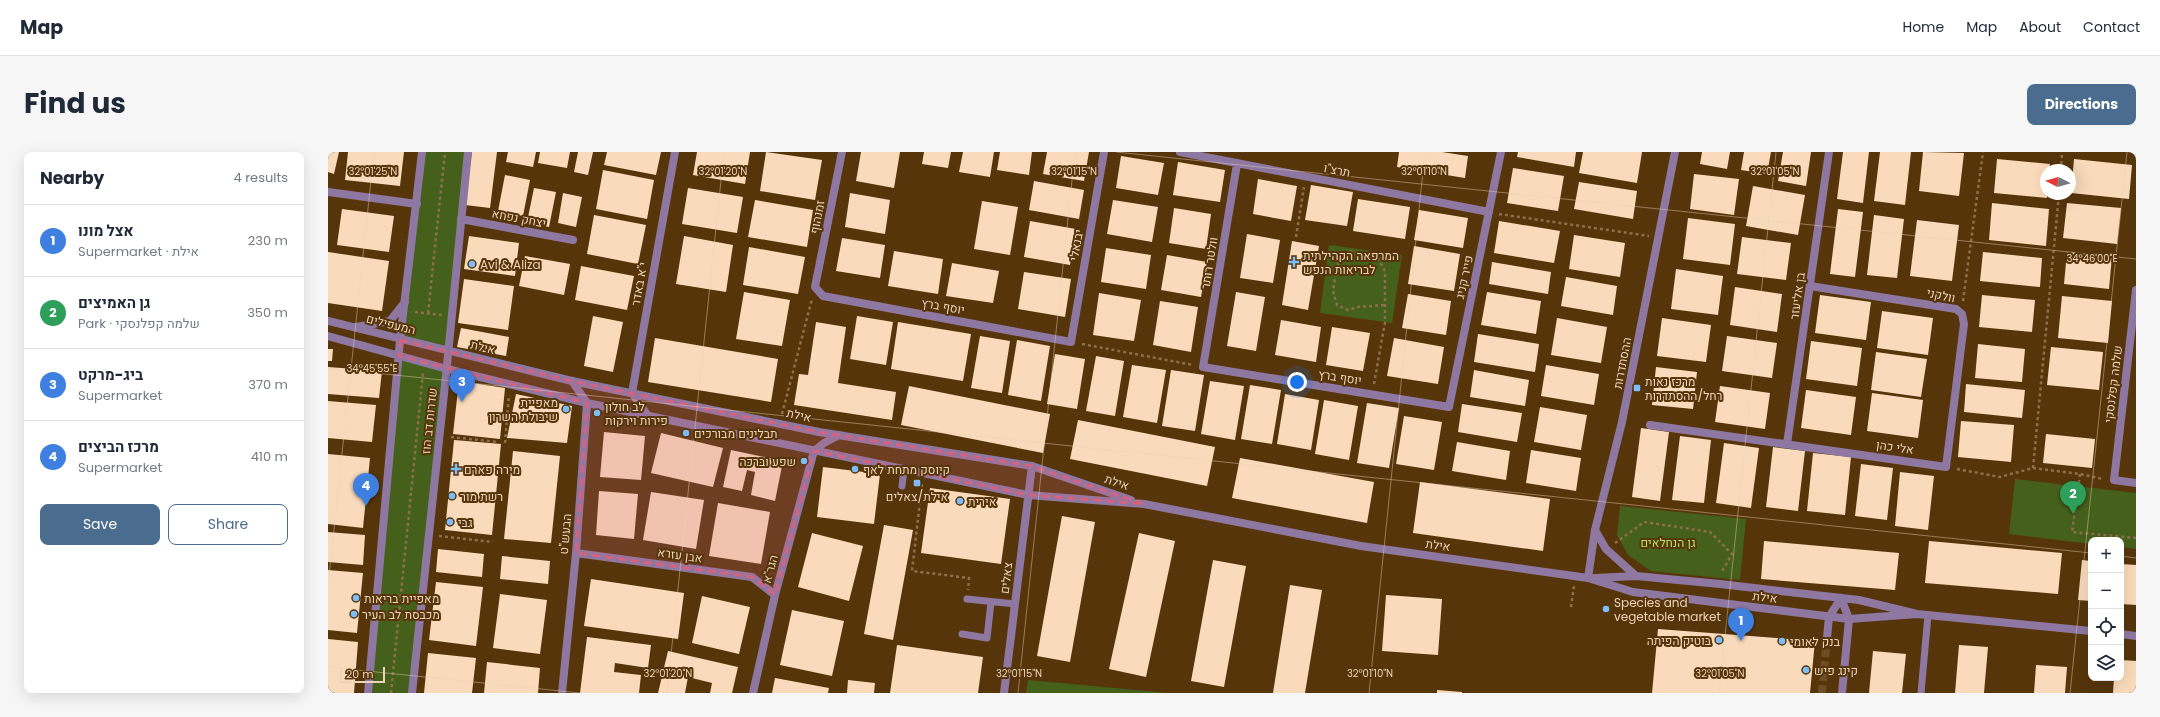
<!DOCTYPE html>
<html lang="en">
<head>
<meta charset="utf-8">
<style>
	:root { --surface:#fff; --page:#f6f6f7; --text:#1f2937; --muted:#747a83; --line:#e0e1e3; --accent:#4a6c8e }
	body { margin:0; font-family:Poppins,Heebo,sans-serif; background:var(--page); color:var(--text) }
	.controls { position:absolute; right:12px; bottom:12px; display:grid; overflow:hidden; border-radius:8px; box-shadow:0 4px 16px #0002 }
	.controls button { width:36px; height:36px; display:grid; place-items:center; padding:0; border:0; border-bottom:1px solid var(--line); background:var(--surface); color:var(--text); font:20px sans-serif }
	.compass { position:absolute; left:1712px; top:12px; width:36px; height:36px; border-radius:50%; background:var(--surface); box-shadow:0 4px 16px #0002; rotate:276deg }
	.scale { position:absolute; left:12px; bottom:10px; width:45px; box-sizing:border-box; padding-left:4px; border:2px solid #ecd3b9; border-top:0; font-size:11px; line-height:14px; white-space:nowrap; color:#ecd3b9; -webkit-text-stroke:3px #56350b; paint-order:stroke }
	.you { position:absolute; left:969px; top:230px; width:14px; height:14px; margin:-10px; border:3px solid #fff; border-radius:50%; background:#1a73e8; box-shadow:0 0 0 6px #1a73e833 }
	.badge { display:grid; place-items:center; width:26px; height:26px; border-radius:50%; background:var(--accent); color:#fff; font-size:13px; font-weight:700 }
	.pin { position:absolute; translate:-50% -33px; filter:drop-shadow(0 1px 2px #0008) }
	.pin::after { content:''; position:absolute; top:21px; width:14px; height:12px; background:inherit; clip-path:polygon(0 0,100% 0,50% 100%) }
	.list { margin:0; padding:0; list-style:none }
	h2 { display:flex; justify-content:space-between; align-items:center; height:52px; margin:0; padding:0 16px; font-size:17px }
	h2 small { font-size:13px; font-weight:400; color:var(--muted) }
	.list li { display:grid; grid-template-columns:26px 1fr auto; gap:12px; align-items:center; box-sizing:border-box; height:72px; padding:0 16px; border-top:1px solid var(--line) }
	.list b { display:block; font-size:15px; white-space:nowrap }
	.list p { margin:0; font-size:13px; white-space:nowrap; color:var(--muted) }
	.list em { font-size:13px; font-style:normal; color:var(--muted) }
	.actions { display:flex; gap:8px; padding:12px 16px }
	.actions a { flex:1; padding:9px 0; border:1px solid var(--accent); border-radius:8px; text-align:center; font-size:14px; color:var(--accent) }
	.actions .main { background:var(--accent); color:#fff }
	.icon { flex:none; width:22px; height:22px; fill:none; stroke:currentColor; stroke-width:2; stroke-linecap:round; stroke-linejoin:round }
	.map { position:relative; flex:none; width:1808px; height:541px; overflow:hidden; border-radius:8px }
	header { display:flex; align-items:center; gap:24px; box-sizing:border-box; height:56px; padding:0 20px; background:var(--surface); border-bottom:1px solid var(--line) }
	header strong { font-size:19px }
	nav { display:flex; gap:22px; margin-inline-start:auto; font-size:14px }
	.intro { display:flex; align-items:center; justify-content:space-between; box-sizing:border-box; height:96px; padding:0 24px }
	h1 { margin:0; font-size:28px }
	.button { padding:10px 18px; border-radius:8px; background:var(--accent); color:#fff; font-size:14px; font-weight:700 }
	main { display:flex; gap:24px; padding:0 24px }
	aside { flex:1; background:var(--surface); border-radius:8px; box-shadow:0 4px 16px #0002 }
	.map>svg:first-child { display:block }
	.green { fill:#45601b }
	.building { fill:#f9dbbb }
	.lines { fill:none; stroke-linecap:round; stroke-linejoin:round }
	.minor-tunnel { stroke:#6c4d25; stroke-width:8; stroke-dasharray:8 4; stroke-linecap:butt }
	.path { stroke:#8d6f4b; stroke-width:2.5; stroke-dasharray:3 3; stroke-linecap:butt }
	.service { stroke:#8e78a2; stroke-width:7 }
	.minor { stroke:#8e78a2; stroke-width:8 }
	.tertiary { stroke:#8e78a2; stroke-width:8 }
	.marked { fill:#d36381; fill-opacity:0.2; stroke:#d36381; stroke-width:3; stroke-dasharray:8 5; stroke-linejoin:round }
	.ticks { fill:none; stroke:#ecd3b9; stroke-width:1; stroke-opacity:0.45 }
	.poi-dot { fill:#7ebdf9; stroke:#56350b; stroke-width:1.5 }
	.labels { text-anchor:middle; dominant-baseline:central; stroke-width:4; stroke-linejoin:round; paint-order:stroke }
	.street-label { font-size:12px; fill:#ecd3b9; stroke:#56350b }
	.poi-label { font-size:12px; fill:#ecd3b9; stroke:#56350b; text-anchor:start }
	.park-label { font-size:12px; fill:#afe65b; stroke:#56350b }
	.ticks-label { font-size:10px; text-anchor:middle; fill:#ecd3b9; stroke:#56350b; stroke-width:4; stroke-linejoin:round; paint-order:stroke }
</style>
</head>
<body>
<header>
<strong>Map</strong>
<nav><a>Home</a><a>Map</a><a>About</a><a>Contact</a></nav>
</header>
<div class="intro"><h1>Find us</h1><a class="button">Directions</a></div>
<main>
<aside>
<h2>Nearby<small>4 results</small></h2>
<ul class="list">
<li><span class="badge" style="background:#3f7fe0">1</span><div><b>אצל מונו</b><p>Supermarket · אילת</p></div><em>230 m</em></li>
<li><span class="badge" style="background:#2e9e5b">2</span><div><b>גן האמיצים</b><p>Park · שלמה קפלנסקי</p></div><em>350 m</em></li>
<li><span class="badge" style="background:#3f7fe0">3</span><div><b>ביג-מרקט</b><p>Supermarket</p></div><em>370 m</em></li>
<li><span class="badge" style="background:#3f7fe0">4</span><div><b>מרכז הביצים</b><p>Supermarket</p></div><em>410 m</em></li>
</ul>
<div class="actions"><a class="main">Save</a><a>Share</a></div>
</aside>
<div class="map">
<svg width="1808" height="541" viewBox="0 0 1808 541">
	<rect width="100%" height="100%" fill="#56350b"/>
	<path class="green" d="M94 0H140L120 199 72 188Z
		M1001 93 1074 103 1064 171 992 161Z
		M71 204 119 217 84 541H40Z
		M1687 327 1808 341V397L1793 395V388H1763V392L1681 382Z
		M1292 354 1418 367 1412 428 1323 419 1300 403 1289 383Z
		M700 528 841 541H698Z"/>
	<path class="building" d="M0 0H11L6 22 0 20Z
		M20 0H76L72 34 17 28Z
		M144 0H169L162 56 137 53Z
		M180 0H208L205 15 178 10Z
		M212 0H242L239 16 210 11Z
		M250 0H265L260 23 246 20Z
		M279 0H333L328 23 276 13Z
		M369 0H422L417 32 365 23Z
		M438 0 494 8 487 48 432 39Z
		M533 0H572L566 36 528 29Z
		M596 0H623L620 16 594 12Z
		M635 0H666L662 25 631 20Z
		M672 0H704L701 23 669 18Z
		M719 0H761L756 29 715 22Z
		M1071 0H1114L1140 4 1137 26 1069 15Z
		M1190 0H1248L1246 15 1189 5Z
		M1255 0H1314L1309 31 1251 21Z
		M1374 0H1402L1399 17 1372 12Z
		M1416 0H1443L1439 22 1413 18Z
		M1455 0H1483L1478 34 1450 29Z
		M1515 0H1541L1535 51 1509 47Z
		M1552 0H1583L1577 53 1546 49Z
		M1595 0 1636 1 1631 44 1591 39Z
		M793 4 836 11 830 43 788 36Z
		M1669 7 1722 12 1721 18H1718L1719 46 1666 41Z
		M1746 7 1804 13 1801 47 1743 41Z
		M850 10 897 18 892 50 845 43Z
		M1185 16 1236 24 1230 59 1179 51Z
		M275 18 326 28 319 67 268 57Z
		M1366 22 1411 27 1406 63 1362 57Z
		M177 23 202 28 195 64 170 59Z
		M930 27 969 34 963 69 925 62Z
		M706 29 756 38 751 67 701 58Z
		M1251 30 1309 39 1305 67 1246 57Z
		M983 33 1025 40 1019 74 977 68Z
		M1425 34 1477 43 1470 83 1418 74Z
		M206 36 228 40 221 75 199 70Z
		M360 36 415 45 409 81 354 72Z
		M235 41 254 45 248 75 230 71Z
		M522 41 562 48 557 82 517 75Z
		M1030 47 1082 55 1077 87 1025 79Z
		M427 48 485 58 479 95 420 85Z
		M785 48 830 55 824 90 779 82Z
		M654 49 690 55 682 103 646 97Z
		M1664 51 1721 57 1718 94 1661 88Z
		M1739 51 1793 56 1789 92 1735 86Z
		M846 56 883 62 878 97 841 91Z
		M14 57 66 64 61 100 9 93Z
		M1510 57 1535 60 1527 125 1502 122Z
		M1091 58 1140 66 1135 96 1086 88Z
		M266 63 318 73 310 112 259 102Z
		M1546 63 1576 67 1569 126 1539 123Z
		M1360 66 1407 72 1402 113 1355 107Z
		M1589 68 1631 73 1624 129 1582 124Z
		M702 69 748 77 742 113 696 105Z
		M1171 69 1232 79 1226 111 1166 101Z
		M919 82 952 88 945 131 912 126Z
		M1246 83 1297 91 1292 125 1241 117Z
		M141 84 191 91 187 124 136 117Z
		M356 84 405 93 398 140 348 132Z
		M1414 85 1463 91 1458 128 1409 122Z
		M514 86 557 93 552 126 508 119Z
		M964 89 991 94 980 158 954 153Z
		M1086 94 1132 102 1126 139 1080 132Z
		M421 95 477 105 470 142 415 133Z
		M778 96 823 103 818 137 773 130Z
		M566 99 615 107 610 142 560 134Z
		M0 100 61 109 54 159 0 151Z
		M1655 100 1714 106 1712 135 1652 129Z
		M1739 100 1784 104 1781 137 1736 132Z
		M839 103 879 110 873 145 833 138Z
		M197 104 242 112 236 143 191 134Z
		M1164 110 1223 120 1220 142 1161 132Z
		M624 111 671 119 665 151 618 144Z
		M253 114 306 124 299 158 247 148Z
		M1348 117 1395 124 1390 163 1343 157Z
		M696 120 743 127 737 165 690 157Z
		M1238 125 1289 134 1285 163 1233 154Z
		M136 127 186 134 180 178 130 171Z
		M1407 135 1454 142 1449 180 1402 173Z
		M416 140 462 148 454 194 408 187Z
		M908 140 937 145 928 199 899 194Z
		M1159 140 1213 149 1208 182 1153 173Z
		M771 141 813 148 806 189 765 183Z
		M1080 142 1123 149 1118 183 1074 176Z
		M1492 143 1543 150 1538 188 1487 181Z
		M1654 143 1707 148 1704 180 1651 175Z
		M1734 144 1784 149 1780 191 1730 186Z
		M832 149 870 155 863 200 825 193Z
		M1554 159 1605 166 1600 203 1549 196Z
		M265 164 295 170 285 220 256 214Z
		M529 164 565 170 558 213 522 207Z
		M1229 166 1279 175 1273 211 1223 203Z
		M1334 166 1383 173 1378 210 1329 204Z
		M953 168 993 175 988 210 947 203Z
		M488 170 518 175 510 231 568 240 564 268 466 253 471 222 480 223Z
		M570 170 643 182 635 229 563 217Z
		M1004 175 1042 181 1035 219 998 213Z
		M133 176 181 185 178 204 129 195Z
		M1150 182 1211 192 1207 220 1146 210Z
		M652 184 682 189 674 241 643 236Z
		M1399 184 1449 191 1444 226 1394 219Z
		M327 186 450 207 443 250 320 230Z
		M1066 186 1116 195 1110 232 1059 224Z
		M689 188 722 194 713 249 680 243Z
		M1483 189 1534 196 1529 234 1478 227Z
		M1650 192 1697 197 1694 230 1647 226Z
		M1723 195 1775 200 1771 238 1719 233Z
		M0 197H5L4 209H0Z
		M1548 200 1599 207 1593 245 1543 238Z
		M727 202 757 207 749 257 719 252Z
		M768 204 796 209 787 264 758 259Z
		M804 213 838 218 829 271 795 265Z
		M1218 213 1271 222 1266 253 1213 244Z
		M0 215 54 219 51 246 0 242Z
		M1328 215 1369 220 1365 257 1324 253Z
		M843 218 876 223 867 279 834 274Z
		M1146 218 1201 228 1197 254 1142 245Z
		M131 229 177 236 172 287 125 282Z
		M882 229 916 234 907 288 873 282Z
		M1638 232 1697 238 1694 266 1636 260Z
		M922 233 953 238 944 292 913 287Z
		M581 234 722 262 715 301 573 273Z
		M1392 234 1442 241 1437 277 1387 270Z
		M1478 238 1528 245 1523 283 1473 276Z
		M1544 241 1595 248 1590 286 1539 279Z
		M188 242 244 254 239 291 179 286Z
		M957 242 991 248 983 298 949 292Z
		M996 248 1030 254 1021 308 987 302Z
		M0 249 48 253 44 290 0 286Z
		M1039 251 1071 256 1061 316 1029 311Z
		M1134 252 1194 261 1189 290 1130 280Z
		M1212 255 1259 263 1253 298 1206 290Z
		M1076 264 1114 270 1106 318 1068 312Z
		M750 268 887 295 879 334 742 307Z
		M1633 269 1686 273 1683 310 1630 305Z
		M1313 276 1341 280 1332 349 1304 345Z
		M276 280 317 284 313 328 272 325Z
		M333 281 395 296 385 335 323 321Z
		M1718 282 1767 287 1764 316 1715 311Z
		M1352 284 1383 288 1376 351 1344 348Z
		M126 288 173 292 164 383 117 378Z
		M1129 290 1182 299 1178 328 1124 319Z
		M1396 291 1431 296 1423 356 1388 351Z
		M1445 295 1477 299 1470 359 1438 355Z
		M403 298 455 309 447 349 423 343 427 320 419 318 414 339 395 335Z
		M1203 298 1253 306 1248 339 1198 331Z
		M185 299 232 304 223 391 176 387Z
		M1485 301 1523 305 1517 363 1479 359Z
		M0 302 42 306 35 376 0 372Z
		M912 306 1046 330 1039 371 904 346Z
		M1533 312 1565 316 1559 368 1527 364Z
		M495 315 552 322 546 372 489 365Z
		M1572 320 1606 324 1600 378 1567 374Z
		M1092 330 1222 347 1215 399 1085 381Z
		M602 336 682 347 673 412 593 401Z
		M271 339 310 342 306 387 268 383Z
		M323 340 376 348 368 397 315 388Z
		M390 351 442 360 433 412 381 404Z
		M734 364 767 370 742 510 709 504Z
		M556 373 585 378 565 488 536 482Z
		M0 380 37 383 35 413 0 410Z
		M484 381 535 394 521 449 470 435Z
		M811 381 847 389 818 525 781 517Z
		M1436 389 1571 401 1567 438 1433 427Z
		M1601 389 1734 401 1730 442 1597 431Z
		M110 397 156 402 154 425 108 420Z
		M174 404 222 409 220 432 172 427Z
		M885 408 918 414 896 535 863 529Z
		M1754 408 1763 409V449L1750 448Z
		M1793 412 1808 413V453L1793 452Z
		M0 418 35 421 29 481 0 478Z
		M263 427 356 441 350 487 256 474Z
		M108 430 155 435 148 494 101 488Z
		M962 433 994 438 977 541H945Z
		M172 442 219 448 212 502 165 496Z
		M1058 443 1114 447 1110 503 1054 499Z
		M374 444 422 455 411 502 364 491Z
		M464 458 516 469 504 524 452 513Z
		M1330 477 1487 489 1482 541H1324Z
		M259 485 323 493 320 516 287 511 286 520 313 523 311 541H252Z
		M0 487 30 490 26 541H0Z
		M569 493 655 505 650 541H562Z
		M1631 493 1660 495 1656 541H1627Z
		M340 499 410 515 404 541H382L384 531 360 525 357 541H330Z
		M1545 499 1578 502 1574 541H1541Z
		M100 501 148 506 144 541H96Z
		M1793 508 1808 509V541H1785L1786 526H1793Z
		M159 510 212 516 210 541H156Z
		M1708 513 1739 515 1737 541H1706Z
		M447 526 501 536 500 541H444Z
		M520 528 547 531 546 541H519Z
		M1109 538 1134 540V541H1109Z"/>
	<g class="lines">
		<path class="minor-tunnel" d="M1494 541 1499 486"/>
		<path class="path" d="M1733 18 1734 0
			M1171 62 1321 84
			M968 85 976 35
			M1635 149 1655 0
			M87 160 114 163
			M100 161 117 0
			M754 192 865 213
			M1046 232 1057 170V119L1049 104 1022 99 1009 113 1005 139 1009 153 1020 158 1030 155 1057 153
			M454 262 484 147
			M123 285 170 290
			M177 291 181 243
			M1705 316 1731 42
			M1629 317 1672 325 1705 316 1752 322 1775 327
			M1752 322 1744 380 1808 386
			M594 332 584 419 641 426 640 438
			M111 384 165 390
			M1287 391 1316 370 1382 380 1404 402 1393 421
			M1243 455 1246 434
			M1416 484 1418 464
			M63 541 95 221"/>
		<path class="service" d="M574 334 576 318
			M639 447 687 452
			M634 482 659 486 663 450
			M1593 541 1600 463"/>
		<path class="minor" d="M514 0 487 135 495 144 743 190 776 0
			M852 0 1161 60
			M909 12 875 215 1121 255 1173 0
			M0 40 89 52
			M133 67 245 88
			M1808 138 1786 328 1808 331
			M320 264 304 241 347 0
			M1322 273 1618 315 1636 172 1634 162 1628 157 1482 134
			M1459 292 1501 0
			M248 401 424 425 447 443
			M1513 446 1521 467 1514 541
			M1499 486 1501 465 1513 446
			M234 541 248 401 259 251 244 229
			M425 541 447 443 486 299
			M676 541 704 314"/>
		<path class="tertiary" d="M0 169 244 229 491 280 704 314 803 348
			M28 175 62 169 77 150
			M0 184 119 217 259 251 700 343 816 352 1033 394 1260 426 1305 440 1521 467 1589 462
			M486 299 496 291 511 283
			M1267 378 1278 397 1308 424
			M1260 426 1267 378 1294 270 1347 0
			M1267 426 1308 424 1392 432 1531 448 1589 462 1763 479
			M1793 482 1808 484
			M40 541 72 188 94 0
			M84 541 118 223 140 0"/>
	</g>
	<path class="marked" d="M72 188 244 229 491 280 704 314 816 352 700 343 486 299 447 443 424 425 248 401 259 251 71 204Z"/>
	<path class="ticks" d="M788 0 1808 107M0 216 1763 401M1793 404 1808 406M0 434 46 0M0 515 252 541M339 541 396 0M690 541 747 0M1041 541 1097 0M1391 541 1448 0M1742 541 1799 0"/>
	<g class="poi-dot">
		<path d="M964 104h4v4h4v4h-4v4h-4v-4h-4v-4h4z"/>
		<circle cx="144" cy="112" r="4"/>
		<rect x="1305" y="232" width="8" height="8" rx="2"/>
		<circle cx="238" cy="257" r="4"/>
		<circle cx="269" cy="261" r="4"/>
		<circle cx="358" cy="281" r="4"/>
		<circle cx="476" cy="309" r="4"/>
		<path d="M126 311h4v4h4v4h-4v4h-4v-4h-4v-4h4z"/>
		<circle cx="527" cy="317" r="4"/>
		<rect x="585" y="327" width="8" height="8" rx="2"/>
		<circle cx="124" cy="344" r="4"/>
		<circle cx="632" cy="349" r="4"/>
		<circle cx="122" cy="370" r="4"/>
		<circle cx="28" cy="446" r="4"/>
		<circle cx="1278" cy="457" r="4"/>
		<circle cx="26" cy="462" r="4"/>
		<circle cx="1391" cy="488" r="4"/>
		<circle cx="1454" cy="489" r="4"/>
		<circle cx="1478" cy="518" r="4"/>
	</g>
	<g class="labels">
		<g class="street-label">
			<text transform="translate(1009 18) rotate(11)">תרצ"ו</text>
			<text transform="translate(489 65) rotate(-79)">זמנהוף</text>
			<text transform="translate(191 66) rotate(11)">יצחק נפחא</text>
			<text transform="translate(748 93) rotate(-80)">יבנאלי</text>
			<text transform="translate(881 111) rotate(-81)">וולטר רותר</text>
			<text transform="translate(1136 125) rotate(-78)">פייר קניג</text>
			<text transform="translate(311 132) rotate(-80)">י"א באדר</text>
			<text transform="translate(1613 143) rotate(12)">וולקני</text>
			<text transform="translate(1469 144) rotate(-82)">בן אליעזר</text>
			<text transform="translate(615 154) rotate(10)">יוסף ברץ</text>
			<text transform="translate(63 172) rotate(14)">המעפילים</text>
			<text transform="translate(155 195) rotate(14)">אילת</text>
			<text transform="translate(1294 211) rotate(-79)">ההסתדרות</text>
			<text transform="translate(1012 225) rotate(9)">יוסף ברץ</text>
			<text transform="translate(1785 232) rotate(-83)">שלמה קפלנסקי</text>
			<text transform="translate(471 263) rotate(12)">אילת</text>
			<text transform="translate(101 269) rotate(-84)">שדרות דב הוז</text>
			<text transform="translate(1567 295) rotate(8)">אלי כהן</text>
			<text transform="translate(789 330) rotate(19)">אילת</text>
			<text transform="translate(237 382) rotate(-85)">הבעש"ט</text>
			<text transform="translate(1110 393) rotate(8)">אילת</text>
			<text transform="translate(352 403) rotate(8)">אבן עזרא</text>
			<text transform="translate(442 417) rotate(-75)">הגר"א</text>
			<text transform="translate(678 426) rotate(-83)">צאלים</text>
			<text transform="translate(1437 445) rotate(7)">אילת</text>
		</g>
		<g class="poi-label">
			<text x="975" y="103">המרפאה הקהילתית<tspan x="975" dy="14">לבריאות הנפש</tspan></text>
			<text x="152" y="112">Avi &amp; Aliza</text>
			<text x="1317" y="229">מרכז נאות<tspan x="1317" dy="14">רחל/ההסתדרות</tspan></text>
			<text x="230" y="250" text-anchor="end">מאפיית<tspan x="230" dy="14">שיבולת השרון</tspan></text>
			<text x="277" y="254">לב חולון<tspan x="277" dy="14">פירות וירקות</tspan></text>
			<text x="366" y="281">תבלינים מבורכים</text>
			<text x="468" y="309" text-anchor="end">שפע וברכה</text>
			<text x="136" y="317">מירה פארם</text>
			<text x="535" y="317">קיוסק מתחת לאף</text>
			<text x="132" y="344">רשת מור</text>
			<text x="589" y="344" text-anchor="middle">אילת/צאלים</text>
			<text x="640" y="349">אירית</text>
			<text x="130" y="370">גבי</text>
			<text x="36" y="446">מאפיית בריאות</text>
			<text x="1286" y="450">Species and<tspan x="1286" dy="14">vegetable market</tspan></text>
			<text x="34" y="462">מכבסת לב העיר</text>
			<text x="1383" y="488" text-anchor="end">בוטיק הפיתה</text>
			<text x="1462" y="489">בנק לאומי</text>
			<text x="1486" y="518">קינג פיש</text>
		</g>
		<g class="park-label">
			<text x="1340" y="390">גן הנחלאים</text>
		</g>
	</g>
	<g class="ticks-label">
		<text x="45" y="23">32°01'25"N</text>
		<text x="395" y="23">32°01'20"N</text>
		<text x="746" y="23">32°01'15"N</text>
		<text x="1096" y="23">32°01'10"N</text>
		<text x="1447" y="23">32°01'05"N</text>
		<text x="1764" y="110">34°46'00"E</text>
		<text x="44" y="220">34°45'55"E</text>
		<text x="340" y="525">32°01'20"N</text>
		<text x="691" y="525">32°01'15"N</text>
		<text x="1042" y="525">32°01'10"N</text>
		<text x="1392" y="525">32°01'05"N</text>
	</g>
</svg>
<div class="controls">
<button>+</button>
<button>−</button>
<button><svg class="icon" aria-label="locate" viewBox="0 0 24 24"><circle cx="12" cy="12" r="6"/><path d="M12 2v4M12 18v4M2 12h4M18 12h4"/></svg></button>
<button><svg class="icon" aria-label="layers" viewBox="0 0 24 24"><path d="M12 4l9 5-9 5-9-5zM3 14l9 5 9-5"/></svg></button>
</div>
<svg class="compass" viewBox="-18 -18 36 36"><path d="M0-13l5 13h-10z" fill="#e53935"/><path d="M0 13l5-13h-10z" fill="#747a83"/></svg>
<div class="scale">20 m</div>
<div class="you"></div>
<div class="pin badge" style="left:1413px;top:489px;background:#3f7fe0">1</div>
<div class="pin badge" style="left:1745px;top:362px;background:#2e9e5b">2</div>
<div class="pin badge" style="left:134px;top:250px;background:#3f7fe0">3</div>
<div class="pin badge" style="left:38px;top:354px;background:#3f7fe0">4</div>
</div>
</main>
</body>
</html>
